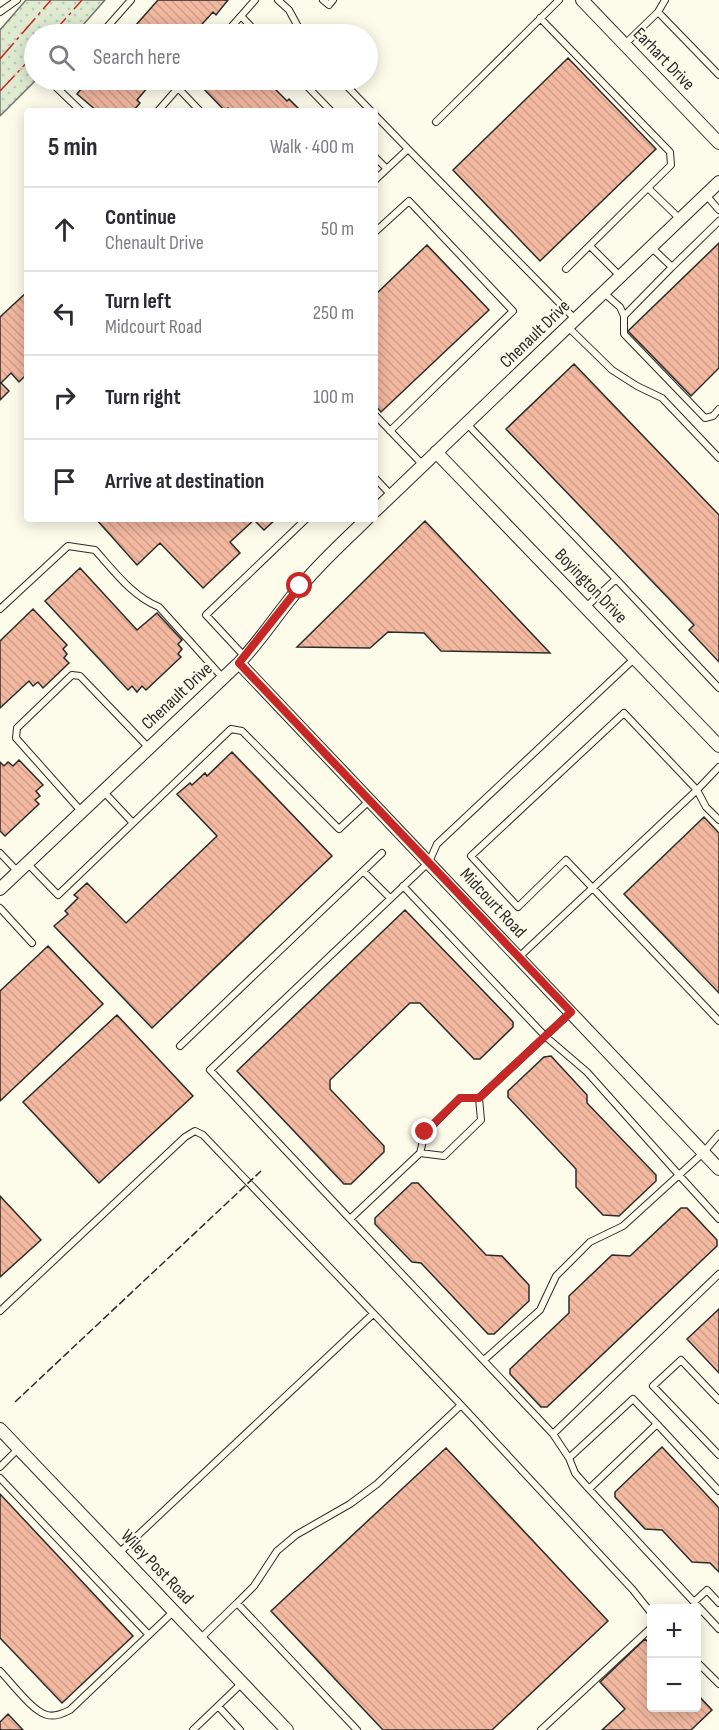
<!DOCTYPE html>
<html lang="en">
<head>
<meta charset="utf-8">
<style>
	:root { --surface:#fff; --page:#f7f7f7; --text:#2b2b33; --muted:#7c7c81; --line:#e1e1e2 }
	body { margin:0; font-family:"Sofia Sans Condensed",sans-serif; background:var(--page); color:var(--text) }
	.controls { position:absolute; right:18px; bottom:18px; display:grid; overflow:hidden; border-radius:6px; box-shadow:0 3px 15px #0003 }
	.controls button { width:54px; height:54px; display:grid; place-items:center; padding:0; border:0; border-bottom:2px solid var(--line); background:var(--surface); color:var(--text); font:30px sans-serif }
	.stop { position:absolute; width:18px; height:18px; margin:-14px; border:4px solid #c62828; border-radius:50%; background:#fff }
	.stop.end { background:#c62828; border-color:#fff; box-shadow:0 2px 6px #0008 }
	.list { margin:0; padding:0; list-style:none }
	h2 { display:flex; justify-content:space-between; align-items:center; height:78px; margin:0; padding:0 24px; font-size:26px }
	h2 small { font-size:20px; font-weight:400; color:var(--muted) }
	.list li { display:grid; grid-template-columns:39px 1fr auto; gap:18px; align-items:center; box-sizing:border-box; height:84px; padding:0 24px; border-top:2px solid var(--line) }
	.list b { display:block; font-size:22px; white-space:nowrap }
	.list p { margin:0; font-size:20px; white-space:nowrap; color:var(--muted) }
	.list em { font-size:20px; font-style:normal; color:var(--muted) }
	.icon { flex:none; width:33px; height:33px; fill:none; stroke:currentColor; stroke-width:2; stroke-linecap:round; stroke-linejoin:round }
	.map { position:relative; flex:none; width:719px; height:1730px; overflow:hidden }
	.search { position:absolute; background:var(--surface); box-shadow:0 3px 15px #0003; left:24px; top:24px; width:354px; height:66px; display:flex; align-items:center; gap:15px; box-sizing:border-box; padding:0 21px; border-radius:33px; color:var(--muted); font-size:22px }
	.panel { position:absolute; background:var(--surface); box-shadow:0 3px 15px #0003; left:24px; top:108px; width:354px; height:414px; border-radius:6px }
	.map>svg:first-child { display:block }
	.grass { fill:url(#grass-dots); stroke:#74746e; stroke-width:1.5 }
	.building { fill:url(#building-back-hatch); stroke:#2b2b2b; stroke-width:1.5 }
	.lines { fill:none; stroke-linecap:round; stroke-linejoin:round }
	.service-casing { stroke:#2b2b2b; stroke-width:8 }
	.minor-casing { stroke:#2b2b2b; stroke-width:14 }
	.service { stroke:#fdfbea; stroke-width:6 }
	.minor { stroke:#fdfbea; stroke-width:12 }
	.fence { stroke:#2b2b2b; stroke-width:1.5; stroke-dasharray:8 3; stroke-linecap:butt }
	.power { stroke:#c62828; stroke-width:1.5; stroke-dasharray:21 4.5 3 4.5; stroke-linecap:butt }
	.route { stroke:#c62828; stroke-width:8 }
	.labels { text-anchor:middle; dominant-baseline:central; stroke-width:4.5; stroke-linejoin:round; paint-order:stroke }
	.street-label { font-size:18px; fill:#2b2b2b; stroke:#fdfbea }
</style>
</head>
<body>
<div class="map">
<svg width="719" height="1730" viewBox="0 0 719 1730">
	<defs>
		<pattern id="grass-dots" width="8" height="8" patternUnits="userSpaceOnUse" patternTransform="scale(1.5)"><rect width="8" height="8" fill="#deebd1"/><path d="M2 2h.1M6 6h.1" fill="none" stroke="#bfcab4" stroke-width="1.8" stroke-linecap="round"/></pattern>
		<pattern id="building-back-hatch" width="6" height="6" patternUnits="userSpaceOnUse" patternTransform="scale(1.5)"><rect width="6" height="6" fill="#f2b8a0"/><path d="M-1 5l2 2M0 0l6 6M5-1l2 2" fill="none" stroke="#d09e8a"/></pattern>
	</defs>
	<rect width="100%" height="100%" fill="#fdfbea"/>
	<path class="grass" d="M26 0H105L75 34H34V80H36L0 116V30Z"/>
	<path class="building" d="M158 0H228L216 15 213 12 193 34H128Z
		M568 58 656 149 540 261 453 170Z
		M89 80H154L137 100 140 103 133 111H97L77 94Z
		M207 80H266L287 101 289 99 301 111H231L228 108 225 111 201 86Z
		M719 243V368L691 396 628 331Z
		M427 245 489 310 381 412 375 405V295Z
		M27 292V374L19 382 11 373 1 383 9 391 0 400V317Z
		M574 364 719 515V662L689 630 694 625 506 429Z
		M96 519H276L264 530 254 520 230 542 240 553 203 588 160 543 137 565Z
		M425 521 550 653 441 651 424 633 388 632 370 648 297 647Z
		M80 568 137 630 157 613 182 640 178 644 182 649 178 654 181 657 146 690 142 686 137 692 132 686 128 690 45 601Z
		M33 609 67 645 63 649 67 654 64 658 69 663 43 688 38 682 33 686 29 681 0 708V641Z
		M232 752 332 856 152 1028 54 926 68 914 65 911 78 898 74 895 87 883 126 923 217 836 177 794 190 783 192 785 205 773 207 776Z
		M19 760 43 785 36 791 40 796 35 800 39 804 5 836 0 831V762L4 766 8 762 13 766Z
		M704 817 719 833V993L624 894Z
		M405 910 513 1022V1027L480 1059H474L420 1003H410L330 1080V1089L384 1146V1152L351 1184H344L237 1071Z
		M48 946 103 1004 0 1101V991Z
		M117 1015 193 1096 99 1183 23 1102Z
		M551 1056 587 1095V1103L656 1175V1181L619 1216 603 1215 576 1187V1169L508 1097V1091L544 1057Z
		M412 1183H418L486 1255 502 1256 529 1285V1301L494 1334H488L421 1263 412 1262 375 1224V1218Z
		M0 1196 41 1240 0 1277Z
		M681 1208H687L717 1240V1246L547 1407H541L510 1374V1369L569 1313V1296L612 1255 630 1256Z
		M719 1309V1373L687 1339Z
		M662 1447 719 1508V1572L710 1563 692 1562 662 1530 645 1529 615 1497V1492Z
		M446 1448 608 1621 492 1730H383L271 1611Z
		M0 1494 133 1636 62 1703 0 1638Z
		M645 1639 652 1646V1708H696V1693L712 1710 691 1730H602L625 1709 600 1682Z
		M8 1714 23 1730H0V1722Z"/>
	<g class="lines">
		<defs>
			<path id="service" d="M278 0 289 10 302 34
				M323 0 329 5 333 0
				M0 12 17 0
				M658 12 719 75
				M241 16 258 34
				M540 18 670 152 671 165 566 269
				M101 34 131 0
				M225 34 255 0
				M625 44 658 12 665 0
				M63 80 56 87 81 111
				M301 80 331 111
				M341 80 371 111
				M178 88 200 111
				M158 111 185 80
				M375 115 408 149
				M436 122 559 0
				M375 157 387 169
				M375 180 408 149 575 319
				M648 188 680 219
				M706 195 719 210
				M375 232 409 201 513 311 390 431
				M590 246 620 276
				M672 267 719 221
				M604 293 620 307 624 316V334L705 418 713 416 719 409
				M624 316 672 267 652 248
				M568 327 612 370 637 386 662 398 719 458
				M375 415 423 465
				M467 424 616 579
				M375 478 391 495
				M586 607 616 579 719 688
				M0 609 68 546 95 550C114 571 132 596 159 607L223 678
				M245 657 206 615 306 519
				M719 767 697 790 706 807 719 820
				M103 791 133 823
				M81 811 16 738 17 728 72 675 80 676 149 748
				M0 853 18 872
				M27 863 58 895 231 729 242 731 339 829 369 801
				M363 871 390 898
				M403 886 545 1036 587 1072 679 1175 703 1153 719 1134
				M0 908 32 943
				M519 957 697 790 624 713 471 856 518 907 566 860 719 1021
				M570 1013 479 1098H460L425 1133 420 1153 350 1219 210 1070 429 862 437 844 635 658
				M180 1046 382 853
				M420 1153 444 1156 481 1120 479 1098
				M350 1219 553 1434
				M0 1311 185 1137 195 1131 203 1135 461 1405 633 1590 652 1614
				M484 1360 540 1310 556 1276 590 1242 623 1226 679 1175 719 1219
				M719 1400 681 1360 653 1386 719 1455
				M657 1424 633 1399 569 1458 553 1434 719 1274
				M569 1458 575 1473 589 1489
				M0 1467 18 1449
				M0 1478 149 1635
				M719 1491 657 1424 589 1489 719 1629
				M119 1553 373 1314
				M694 1602 707 1590 719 1603
				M237 1603 254 1586 277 1551 296 1535 350 1504 377 1484 461 1405
				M201 1638 237 1603 357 1730
				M696 1661 719 1684
				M0 1671C11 1682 32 1711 47 1715 55 1717 62 1714 70 1710L174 1611
				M218 1706 240 1730
				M193 1730 242 1683
				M541 1730 652 1627"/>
			<path id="minor" d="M582 0 719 143
				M436 452 719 746
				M375 511 719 182
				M239 663 719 1169
				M0 889 239 663C262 639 279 611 301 586 321 562 344 541 367 519
				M0 1429 287 1730"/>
		</defs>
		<use href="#service" class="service-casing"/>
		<use href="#minor" class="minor-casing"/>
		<use href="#service" class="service"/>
		<use href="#minor" class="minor"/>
		<path class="fence" d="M15 1402 261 1171"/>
		<path class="power" d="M52 34 82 0
			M0 59 51 0
			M0 91 34 55"/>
	</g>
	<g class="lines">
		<path class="route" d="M300 586 239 663 571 1012 479 1098H460L425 1132"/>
	</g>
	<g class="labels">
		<g class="street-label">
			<text transform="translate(664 59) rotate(46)">Earhart Drive</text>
			<text transform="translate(535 334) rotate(-44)">Chenault Drive</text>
			<text transform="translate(591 586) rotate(46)">Boyington Drive</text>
			<text transform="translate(177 696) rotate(-43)">Chenault Drive</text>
			<text transform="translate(493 903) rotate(47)">Midcourt Road</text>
			<text transform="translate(157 1567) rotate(46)">Wiley Post Road</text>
		</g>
	</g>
</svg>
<div class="controls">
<button>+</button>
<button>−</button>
</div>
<div class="stop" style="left:300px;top:586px"></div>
<div class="stop end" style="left:425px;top:1132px"></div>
<div class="search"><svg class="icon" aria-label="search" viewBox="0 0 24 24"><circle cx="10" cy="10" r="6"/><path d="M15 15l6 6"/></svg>Search here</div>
<section class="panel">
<h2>5 min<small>Walk · 400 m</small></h2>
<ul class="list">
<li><svg class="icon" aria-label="ahead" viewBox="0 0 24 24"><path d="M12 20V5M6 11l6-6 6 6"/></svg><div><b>Continue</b><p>Chenault Drive</p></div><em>50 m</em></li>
<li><svg class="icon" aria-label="left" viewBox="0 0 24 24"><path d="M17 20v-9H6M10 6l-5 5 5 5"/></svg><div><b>Turn left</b><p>Midcourt Road</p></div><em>250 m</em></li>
<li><svg class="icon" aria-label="right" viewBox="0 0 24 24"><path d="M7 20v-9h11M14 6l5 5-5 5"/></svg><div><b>Turn right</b></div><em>100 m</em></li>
<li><svg class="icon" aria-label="arrive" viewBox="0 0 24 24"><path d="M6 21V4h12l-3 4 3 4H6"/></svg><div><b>Arrive at destination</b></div></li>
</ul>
</section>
</div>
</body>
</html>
